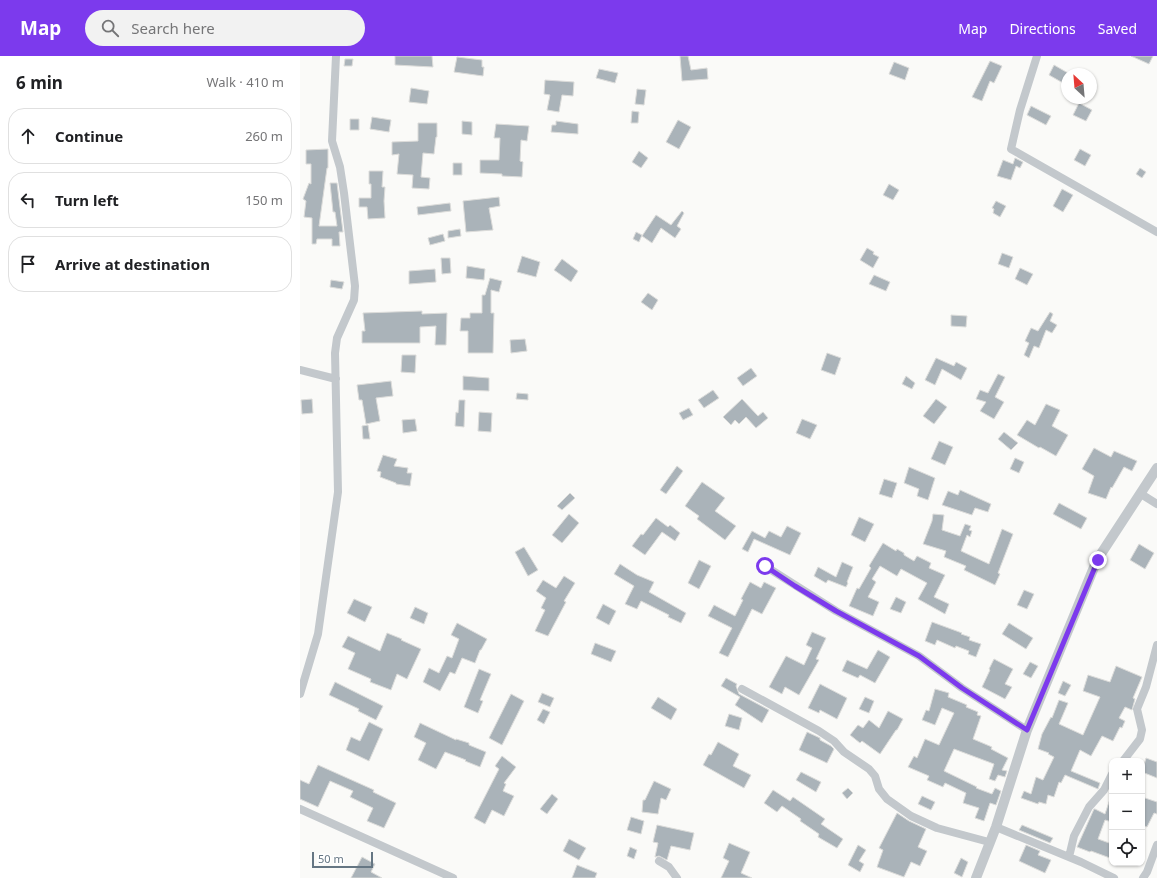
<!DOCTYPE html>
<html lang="en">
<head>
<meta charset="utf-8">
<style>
	:root { --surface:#fff; --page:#f2f2f2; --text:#202124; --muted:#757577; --line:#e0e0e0; --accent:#7c3aed }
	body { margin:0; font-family:"Noto Sans",sans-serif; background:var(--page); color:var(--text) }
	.controls { position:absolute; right:12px; bottom:12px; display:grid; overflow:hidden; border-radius:8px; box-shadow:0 1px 3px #0004 }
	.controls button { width:36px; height:36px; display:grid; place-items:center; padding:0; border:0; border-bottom:1px solid var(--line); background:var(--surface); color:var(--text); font:20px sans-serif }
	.compass { position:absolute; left:761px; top:12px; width:36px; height:36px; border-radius:50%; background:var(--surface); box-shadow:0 1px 3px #0004; rotate:334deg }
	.scale { position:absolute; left:12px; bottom:10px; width:61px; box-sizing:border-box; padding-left:4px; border:2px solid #657683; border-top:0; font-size:11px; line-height:14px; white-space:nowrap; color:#657683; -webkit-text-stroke:3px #fff; paint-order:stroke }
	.stop { position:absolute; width:12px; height:12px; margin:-9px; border:3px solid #7c3aed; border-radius:50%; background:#fff }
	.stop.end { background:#7c3aed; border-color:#fff; box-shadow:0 1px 4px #0008 }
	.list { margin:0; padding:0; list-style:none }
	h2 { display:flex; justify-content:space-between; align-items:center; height:52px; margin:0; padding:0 16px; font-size:17px }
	h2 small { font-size:13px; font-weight:400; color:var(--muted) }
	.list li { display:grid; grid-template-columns:26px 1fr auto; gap:12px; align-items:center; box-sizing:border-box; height:56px; margin:0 8px 8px; padding:0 8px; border:1px solid var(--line); border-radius:16px }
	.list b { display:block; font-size:15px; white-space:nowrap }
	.list em { font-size:13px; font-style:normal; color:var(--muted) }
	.icon { flex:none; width:22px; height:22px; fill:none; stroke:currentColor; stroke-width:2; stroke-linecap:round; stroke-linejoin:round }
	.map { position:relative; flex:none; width:857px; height:822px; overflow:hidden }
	header { display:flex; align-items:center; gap:24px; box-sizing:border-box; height:56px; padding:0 20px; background:var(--accent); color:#fff }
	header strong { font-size:19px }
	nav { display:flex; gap:22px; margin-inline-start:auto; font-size:14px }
	.search { width:280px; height:36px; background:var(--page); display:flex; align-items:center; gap:10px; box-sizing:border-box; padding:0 14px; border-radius:22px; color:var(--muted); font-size:15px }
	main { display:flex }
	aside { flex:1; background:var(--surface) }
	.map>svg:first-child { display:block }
	.building { fill:#aab3b9; stroke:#dcdcda }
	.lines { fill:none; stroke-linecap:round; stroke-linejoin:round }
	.minor { stroke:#c3c8cc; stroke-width:8 }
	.tertiary { stroke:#c3c8cc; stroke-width:10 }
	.route { stroke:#7c3aed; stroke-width:5 }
</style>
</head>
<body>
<header>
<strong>Map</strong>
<div class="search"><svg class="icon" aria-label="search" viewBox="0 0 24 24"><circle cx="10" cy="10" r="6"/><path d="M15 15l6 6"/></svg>Search here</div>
<nav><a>Map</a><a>Directions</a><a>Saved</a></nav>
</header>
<main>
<aside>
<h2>6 min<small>Walk · 410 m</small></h2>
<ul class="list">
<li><svg class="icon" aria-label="ahead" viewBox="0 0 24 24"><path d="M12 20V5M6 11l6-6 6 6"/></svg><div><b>Continue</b></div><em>260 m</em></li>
<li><svg class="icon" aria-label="left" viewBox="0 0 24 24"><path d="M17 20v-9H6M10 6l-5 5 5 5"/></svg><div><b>Turn left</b></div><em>150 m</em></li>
<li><svg class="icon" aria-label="arrive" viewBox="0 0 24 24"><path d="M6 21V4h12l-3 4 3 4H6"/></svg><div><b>Arrive at destination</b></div></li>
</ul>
</aside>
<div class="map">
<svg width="857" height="822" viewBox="0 0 857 822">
	<rect width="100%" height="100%" fill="#fafaf8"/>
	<path class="building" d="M95 0H132L133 11 95 9Z
		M380 0H388L391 14 407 12 408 23 382 25Z
		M831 0H853L849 8Z
		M157 1 182 4V11H184L183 20 154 16Z
		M45 3H53L52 10H44Z
		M690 5 702 10 694 27 690 25 682 45 672 41Z
		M594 6 609 12 605 24 589 18Z
		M754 9 768 17 763 27 749 19Z
		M299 13 318 17 315 27 296 22Z
		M245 24 274 26 273 40 262 39 259 56 247 54 250 39 244 38Z
		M111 32 129 35 127 48 109 46Z
		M337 33 346 34 344 49 335 48Z
		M779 47 792 54 786 65 773 59Z
		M731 50 751 60 746 69 727 59Z
		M332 55 339 56 338 67H331Z
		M72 61 91 64 89 76 70 73Z
		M50 63H59V74H50Z
		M378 64 391 71 379 93 366 86Z
		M162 65 172 66V79L162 78Z
		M256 65 278 68V78L251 76 252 69H256Z
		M118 67H137V81H136L134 98 123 97 121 121 130 122 129 133 112 132 113 119 97 118 99 98 92 99V86L118 85Z
		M196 68 229 70 227 85 221 84 220 105 223 106 222 121 202 120V118L180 117V104H199L200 82H194Z
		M28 93V112H27L19 170H37L35 156H33L30 127H37L43 176H39L40 190H32V183H17L16 188H12V162L4 161 6 145 3 143 9 127 11 128V108H6V94Z
		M780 93 791 99 785 110 774 104Z
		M339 95 348 102 341 112 332 106Z
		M715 102 723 106 720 112 716 110 711 124 697 120 703 104 713 108Z
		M153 107H162V119H153Z
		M840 112 846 116 842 122 836 118Z
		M69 115H83L82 131H85L84 145 85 162 68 163 67 151H59V142H71V128H69Z
		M589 128 599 134 593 144 583 139Z
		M762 133 773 139 763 156 753 150Z
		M199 141 200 150 189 152 193 174 166 176 163 145Z
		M696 145 706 150 700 161 693 157 694 153 692 152Z
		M150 147 151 155 118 159 117 151Z
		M382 155 384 157 377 170 381 173 375 182 361 172 352 187 342 180 356 159 371 169Z
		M160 173 161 180 148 182V175Z
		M336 176 342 179 339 186 333 183Z
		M143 178 145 185 130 189 128 182Z
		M567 192 574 196 573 198 579 201 573 212 560 204Z
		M702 197 713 201 709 212 698 208Z
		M222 200 240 206 236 221 217 216Z
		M141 202H150L151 217 142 218Z
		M262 203 278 215 271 226 254 214Z
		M167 210 185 213 184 224 166 222Z
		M720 212 733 218 727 229 715 223Z
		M135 213 136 226 109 228V215Z
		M574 219 590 226 586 235 569 228Z
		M190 222 202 225 199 236 191 234V257H194L193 297H168V275H160L161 262H170V257H182V239H185Z
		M31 224 44 226 42 233 30 231Z
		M348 237 358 244 352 254 341 246Z
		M122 255V258L147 257 146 289H135L136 270 120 271V287H62V275H65L63 257Z
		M750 256 753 258 750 265 757 269 752 277 746 274 739 292 734 290 729 302 724 299 729 287 725 285 731 272 738 275Z
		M651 259 667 260 666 271 651 270Z
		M225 283 227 295 211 297 210 284Z
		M527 297 541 302 535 319 521 314Z
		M102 299H116L115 317 101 316Z
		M636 302 654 310 656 306 667 312 661 324 642 313 635 329 625 324Z
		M451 312 457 320 443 330 437 322Z
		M698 318 705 321 695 341 704 346 694 363 680 355 686 346 676 343 680 334 688 337Z
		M163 320 189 322V335L163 334Z
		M606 320 615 327 612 333 602 328Z
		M91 325 93 340 76 342 80 365 66 368 62 344H59L57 329Z
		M413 334 419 342 404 352 398 344Z
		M217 337 228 338V344L216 343Z
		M12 343 13 357 2 358 1 344Z
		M442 343 458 360 463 356 468 362 456 372 446 361 439 368 435 364 431 369 423 361Z
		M636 343 647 351 634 368 623 360Z
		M159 344H165L164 371 155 370 156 356 158 357Z
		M746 348 760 354 752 370 768 379 756 400 740 391 739 392 717 379 727 364 735 369Z
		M389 352 393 359 383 364 379 357Z
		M179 356 192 357 191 376 178 375Z
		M115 363 117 375 103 377 102 364Z
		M502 363 517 369 510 383 496 377Z
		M68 369 70 383H63L62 370Z
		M704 376 718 387 711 394 698 383Z
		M639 385 653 391 645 409 631 403Z
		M794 392 811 401 814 395 837 405 832 415 824 411 812 432 811 431 806 443 788 437 794 420 782 413Z
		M83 399 97 403 94 410 108 412 107 417H112L110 430 96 428V427L80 421 81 416 77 415Z
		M715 402 724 406 719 417 710 413Z
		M377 410 383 415 366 438 360 434Z
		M609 411 635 422 628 444 617 440 619 433 604 427Z
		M584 423 597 427 592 442 579 438Z
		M402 426 425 442 415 455 436 470 425 484 397 463 399 460 385 450Z
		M660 434 691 448 688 456 675 452 672 459 642 449 648 435 658 439Z
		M270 437 275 442 262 454 257 450Z
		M759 447 787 462 781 473 753 458Z
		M269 458 279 467 262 487 252 479Z
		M633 458 644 459 642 474 660 480 665 468 671 470 669 474 672 475 670 481 667 479 661 495 689 508 702 473 713 478 698 517 700 518 695 529 664 514 666 510 644 501 646 495 623 488 632 465Z
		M559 461 574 468 565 486 551 479Z
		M356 462 368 471 370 469 380 477 375 485 362 476 345 499 332 490 341 478 343 479Z
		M487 470 501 477 490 499 454 483 448 496 442 493 452 475 465 482 469 475 481 481Z
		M583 487 596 495 597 493 604 497V499L614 505 617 500 631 507 629 512 645 519 634 541 649 548 645 558 618 543 627 527 601 513 597 520 580 510 572 523 576 526 568 541 579 546 573 560 549 550 557 532 559 533 571 512 569 510Z
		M839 488 854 497 845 513 830 504Z
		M224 491 238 514 228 520 215 496Z
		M399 504 411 510 399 533 388 527Z
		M542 506 553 511 547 526 548 527 546 531 528 524 526 527 514 520 518 511 536 521Z
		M320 508 337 519 354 526 349 536 386 557 381 567 368 561 369 559 341 545 337 553 325 548 334 530 314 518Z
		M264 520 275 527 264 545 266 546 248 580 235 575 245 554 241 552 246 542 236 535 243 524 256 532Z
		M450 526 461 532 464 526 476 532 462 558 452 553 428 601 419 597 432 572 408 560 414 549 435 560 443 544 441 543Z
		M724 534 734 538 727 553 717 549Z
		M596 541 606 546 601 557 590 553Z
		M54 543 72 551 65 566 47 557Z
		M303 548 316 555 309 569 296 562Z
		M115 551 128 557 124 568 110 562Z
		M632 566 662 577 661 578 670 581 669 584 681 588 676 601 668 598 669 595 656 590 655 592 637 584 635 589 625 585Z
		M157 567 187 583 181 594H180L175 607 162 602 155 618 150 616 140 635 123 626 129 612 139 617 147 600 152 602 159 583 151 579Z
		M709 567 733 582 726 593 702 578Z
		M512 576 526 582 516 603 519 604 499 639 485 631 482 638 469 631 486 600 504 609 512 592 506 589Z
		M87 577 102 583 101 584 121 593 107 623 97 618 91 634 70 626 71 623 48 613 55 597 42 591 48 580 80 595Z
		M295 587 316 595 311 606 291 598Z
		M578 594 590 601 575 627 560 619 558 622 542 615 547 604 567 613Z
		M694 603 713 613 705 628 712 631 705 643 682 631 690 614 689 613Z
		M730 606 738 610 731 622 723 618Z
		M816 610 842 621 833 642 835 643 832 654 825 651 819 662 825 665 822 672 820 671 813 685 802 680 791 700 780 694 771 715 800 727 798 733 765 719 761 727 759 726 754 741 748 739 746 748 739 746 738 748 721 742 724 735 731 738 736 721 743 724 754 701 748 698 749 697 738 693 742 678 751 661 752 662 759 644 768 647 759 668 783 679 800 641 783 635 788 619 810 626Z
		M179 613 191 618 180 644 183 645 178 657 164 651Z
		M426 622 437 628 436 630 439 638 469 654 462 667 435 649 440 641 421 630Z
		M763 625 771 629 765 640 758 637Z
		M35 626 83 650 76 664 58 655 59 653 29 639Z
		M520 628 547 642 537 663 520 654 519 657 508 652Z
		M635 633 649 637 648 641 667 649 666 651 678 656 677 659 681 660 673 683 692 691 691 693 708 702 702 714 707 715 705 721 698 719 695 725 689 723 694 708 654 693 644 715 677 731 676 732 692 738 695 732 701 735 696 749 690 747 684 765 675 762 679 752 663 747 666 737 645 727 643 731 627 724 629 720 608 711 614 700 617 702 625 683 639 689 654 657 642 652 635 669 622 664 626 654 629 655Z
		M242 637 254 642 250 651 238 646Z
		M211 638 224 645 202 689 189 682Z
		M358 641 377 653 371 664 351 652Z
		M565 641 574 645 569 657 559 653Z
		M243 653 250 656 244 668 237 664Z
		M588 655 603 663 597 674H596L580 698 562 685 560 687 550 679 558 669 563 672 569 664 579 672Z
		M429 658 442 662 439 674 425 670Z
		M69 666 83 673 69 705 46 694 51 681 60 685Z
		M120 667 156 684V683L169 687V689L186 696 180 711 165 705 166 704 145 696 136 713 118 704 126 687 114 681Z
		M507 676 520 682V684L531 690 534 693 527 707 499 694Z
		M418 686 439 698 433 710 451 719 444 732 403 709 409 698 411 699Z
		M202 700 216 711 204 727 206 728 203 735 214 740 204 760 192 754 185 768 174 762 199 713 195 710Z
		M846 702 857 706V722L842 716Z
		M18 709 74 734 73 736 96 747 84 772 67 765 73 752 50 741 53 735 30 725 18 751 0 743V724L9 728Z
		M501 716 521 726 516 736 496 724Z
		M354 725 371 733 366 744 361 742 358 758 342 756 343 744H345Z
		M548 732 553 737 547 743 542 737Z
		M473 734 490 745 493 741 525 763 521 768 543 783 537 792 518 781 519 778 500 765 501 763 482 750 477 756 464 747Z
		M252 738 258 743 247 758 240 753Z
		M622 740 635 746 631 754 618 748Z
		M811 740 812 741V766L805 764 798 783 812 788V797L810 802 791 795 790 796 777 791 794 753H795L805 758Z
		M842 741 857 746V758L854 757 847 771 842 769Z
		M597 757 609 765 626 773 618 791 627 795 620 810 611 806 604 821 577 811 583 794 579 792Z
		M331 761 344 765 341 778 327 774Z
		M357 769 394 777 390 794 371 790 367 804 359 800 355 801 358 787 353 786Z
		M722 769 753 782 750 787 719 774Z
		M269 783 286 792 279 804 263 795Z
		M429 787 450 796 441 817 452 822H421L429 805 423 802Z
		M558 789 566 794 559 805 564 808 560 816 548 809Z
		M726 789 740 795 738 799 751 804 745 817 719 805Z
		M330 791 337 794 334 803 327 800Z
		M62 801 75 808 71 816 82 822H51Z
		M661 802 668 806 662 821 654 817Z
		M277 809 297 817 295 822H272Z"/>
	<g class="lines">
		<path class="minor" d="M737 0 720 54 711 93 857 176
			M0 314 36 323
			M841 438 857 448
			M465 510 536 555 619 600 662 632 727 674
			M442 633 519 675 534 685 544 696 569 713 575 720 579 733 587 743 611 760 637 772 689 786
			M0 638 18 578 38 436 35 297 37 282 54 244 55 230 44 137 40 111 32 85 36 0
			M823 705 840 683 842 674 837 653 846 631 857 589
			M0 753 153 822
			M696 771 781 806 814 822
			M769 801 774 780 789 751 804 734 812 718
			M359 805 369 811 377 822
			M843 822 847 816 857 789"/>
		<path class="tertiary" d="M676 822 696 771 727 674 797 504 857 412"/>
	</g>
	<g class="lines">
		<path class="route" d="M465 510 495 530 536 555 619 600 662 632 727 674 798 504"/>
	</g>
</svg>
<div class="controls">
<button>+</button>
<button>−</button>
<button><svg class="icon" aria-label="locate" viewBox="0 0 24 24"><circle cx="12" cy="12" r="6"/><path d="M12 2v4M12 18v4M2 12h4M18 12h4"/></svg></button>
</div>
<svg class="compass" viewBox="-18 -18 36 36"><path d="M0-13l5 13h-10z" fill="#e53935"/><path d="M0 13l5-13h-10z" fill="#757577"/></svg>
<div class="scale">50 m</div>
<div class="stop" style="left:465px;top:510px"></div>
<div class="stop end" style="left:798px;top:504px"></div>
</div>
</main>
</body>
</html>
